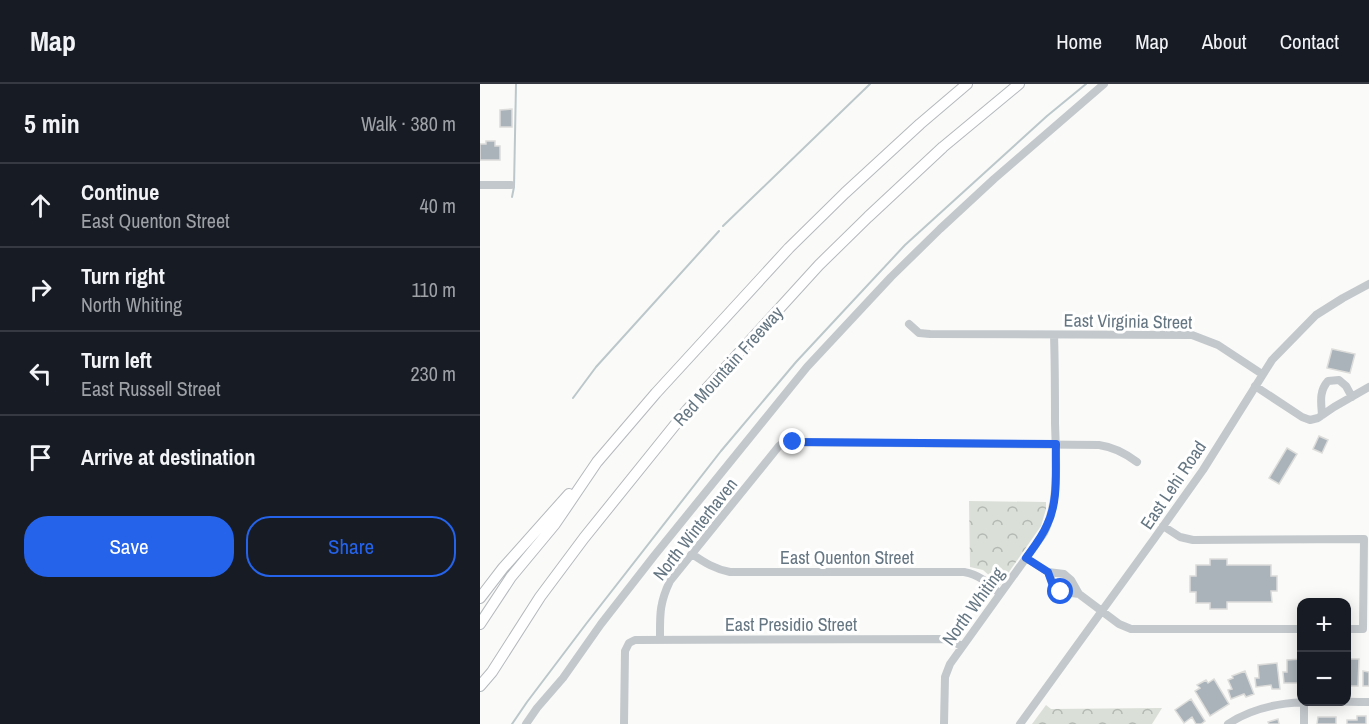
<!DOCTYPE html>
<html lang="en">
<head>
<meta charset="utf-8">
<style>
	:root { --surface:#171b24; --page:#242831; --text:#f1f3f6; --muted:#9ea1a6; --line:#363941; --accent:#2563eb }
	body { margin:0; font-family:"Archivo Narrow",sans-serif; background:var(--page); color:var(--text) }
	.controls { position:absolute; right:18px; bottom:18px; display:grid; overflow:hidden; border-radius:12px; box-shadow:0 3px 15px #0003 }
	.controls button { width:54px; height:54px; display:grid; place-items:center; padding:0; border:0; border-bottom:2px solid var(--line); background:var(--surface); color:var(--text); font:30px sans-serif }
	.stop { position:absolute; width:18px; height:18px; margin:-14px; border:4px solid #2563eb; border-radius:50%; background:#fff }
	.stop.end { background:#2563eb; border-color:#fff; box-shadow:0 2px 6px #0008 }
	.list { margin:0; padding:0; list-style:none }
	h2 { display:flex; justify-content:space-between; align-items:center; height:78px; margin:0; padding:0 24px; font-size:26px }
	h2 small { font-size:20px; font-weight:400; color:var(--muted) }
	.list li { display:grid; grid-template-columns:39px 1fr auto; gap:18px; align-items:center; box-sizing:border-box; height:84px; padding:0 24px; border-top:2px solid var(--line) }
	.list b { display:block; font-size:22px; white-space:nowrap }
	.list p { margin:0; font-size:20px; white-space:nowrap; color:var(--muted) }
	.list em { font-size:20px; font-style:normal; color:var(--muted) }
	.actions { display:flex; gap:12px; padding:18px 24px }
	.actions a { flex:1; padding:14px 0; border:2px solid var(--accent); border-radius:24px; text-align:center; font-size:21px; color:var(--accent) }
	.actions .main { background:var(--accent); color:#fff }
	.icon { flex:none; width:33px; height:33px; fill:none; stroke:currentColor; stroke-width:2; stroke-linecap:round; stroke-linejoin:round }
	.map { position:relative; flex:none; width:889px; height:640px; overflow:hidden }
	header { display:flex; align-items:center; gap:36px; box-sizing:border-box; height:84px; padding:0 30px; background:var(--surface); border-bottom:2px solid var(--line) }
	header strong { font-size:28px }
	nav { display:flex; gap:33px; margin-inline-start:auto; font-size:21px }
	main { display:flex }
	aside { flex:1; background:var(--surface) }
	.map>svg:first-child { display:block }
	.park { fill:url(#park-crowns) }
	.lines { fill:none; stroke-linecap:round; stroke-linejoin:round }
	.stream { stroke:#bbc7cb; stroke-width:2 }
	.building { fill:#aab3b9; stroke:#dcdcda; stroke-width:1.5 }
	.highway-casing { stroke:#b4b9bd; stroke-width:12 }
	.minor { stroke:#c3c8cc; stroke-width:8 }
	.highway { stroke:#fff; stroke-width:10 }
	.route { stroke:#2563eb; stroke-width:8 }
	.labels { text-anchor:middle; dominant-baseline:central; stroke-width:6; stroke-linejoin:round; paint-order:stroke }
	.street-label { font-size:18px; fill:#657683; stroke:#fff }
</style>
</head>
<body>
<header>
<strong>Map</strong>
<nav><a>Home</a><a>Map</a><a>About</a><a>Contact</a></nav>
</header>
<main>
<aside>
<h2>5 min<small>Walk · 380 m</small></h2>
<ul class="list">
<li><svg class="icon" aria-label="ahead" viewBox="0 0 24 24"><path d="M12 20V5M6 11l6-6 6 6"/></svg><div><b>Continue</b><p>East Quenton Street</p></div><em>40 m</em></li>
<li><svg class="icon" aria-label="right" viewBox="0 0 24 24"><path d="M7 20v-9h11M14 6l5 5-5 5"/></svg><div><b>Turn right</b><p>North Whiting</p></div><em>110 m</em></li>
<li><svg class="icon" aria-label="left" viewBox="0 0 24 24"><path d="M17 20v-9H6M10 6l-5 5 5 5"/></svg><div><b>Turn left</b><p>East Russell Street</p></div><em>230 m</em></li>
<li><svg class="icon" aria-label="arrive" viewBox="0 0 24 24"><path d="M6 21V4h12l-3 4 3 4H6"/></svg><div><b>Arrive at destination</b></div></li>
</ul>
<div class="actions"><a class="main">Save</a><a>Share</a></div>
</aside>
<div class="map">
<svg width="889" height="640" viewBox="0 0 889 640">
	<defs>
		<pattern id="park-crowns" width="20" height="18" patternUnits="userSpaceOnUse" patternTransform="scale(1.5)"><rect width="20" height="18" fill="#dadfd7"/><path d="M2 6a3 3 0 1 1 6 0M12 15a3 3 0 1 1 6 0" fill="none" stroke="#b4b9b4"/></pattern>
	</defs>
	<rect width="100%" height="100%" fill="#fafaf8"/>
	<path class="park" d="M489 417 566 418V425L561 442 520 501 503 486 490 483Z
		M566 621 571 625 682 624 672 640H552Z"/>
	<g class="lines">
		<path class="stream" d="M32 113 34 103 36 0
			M243 142 390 0
			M93 314 116 283 239 147
			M32 640 47 618 106 540 241 367 316 278 425 161 567 32 606 0"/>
	</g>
	<path class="building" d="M32 25V43H20V26Z
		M6 57H15V62H20V76H0V60H6Z
		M852 265 875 270 870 289 847 284Z
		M839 352 848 356 842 369 833 365Z
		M807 364 817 370 799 400 789 394Z
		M730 475H747V481H791V492H797V507H791L792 518H747V525H730V519H716V508H710V492H716V481H730Z
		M822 575V602H818V599H804L803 588H807V576Z
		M866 575H879L878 602H866Z
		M797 579 800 605H792L791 601 776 603 775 594H779L778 581Z
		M765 587 774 610 766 613 764 610 751 615 748 606 752 605 748 596 753 594 752 592Z
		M883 587 889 588V602H883Z
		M734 595 749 620 730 632 715 607 720 604 717 601 726 596 728 599Z
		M711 615 725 637 721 640H716L712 633 704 639 695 626Z
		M877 632H886V640H867V636H877Z
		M838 633H856V640H837Z
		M798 635 799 640H789L788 638Z"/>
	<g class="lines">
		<defs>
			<path id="highway" d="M0 514 23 484 89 410
				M0 540 31 493 75 440 117 378 176 309 309 164 365 109 440 40 487 0
				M0 602 12 588 60 513 104 454 207 326 339 181 388 133 463 63 539 0"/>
		</defs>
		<use href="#highway" class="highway-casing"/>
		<path class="minor" d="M0 101H31
			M429 240 439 249 450 250 712 251 738 261 782 290
			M775 302 822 333 830 336 838 334 854 323 889 303
			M842 331C841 318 839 307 848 297L859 296 866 302 872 313
			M683 442 700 453 713 456 884 455 883 545H866
			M212 470C225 479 235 485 250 488H484C500 491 508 499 520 510
			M546 474 568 488 584 490 591 496 599 510 639 540 651 545H822
			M568 488C576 507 579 508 599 510
			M180 555C180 531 179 520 190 497L299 362 304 358 619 361C634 363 645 369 657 378
			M46 640 57 624 83 594 121 540 174 472 327 283 411 193 460 145 514 95 624 0
			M144 640 145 567 149 559 155 556 465 555 473 557 481 562
			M464 640 465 593 470 580 564 449C580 416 576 376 575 339 575 310 575 281 574 251
			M540 640 674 455 723 386 792 276 836 231 863 214 889 200
			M748 640C790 612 841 618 889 618
			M824 640V618"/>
		<use href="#highway" class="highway"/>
	</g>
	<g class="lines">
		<path class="route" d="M313 358 576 360C575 386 579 417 567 441 562 453 554 463 546 474L568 488 573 502 581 508"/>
	</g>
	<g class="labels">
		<g class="street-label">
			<text transform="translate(648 237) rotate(1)">East Virginia Street</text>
			<text transform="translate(248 282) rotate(-48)">Red Mountain Freeway</text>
			<text transform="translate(693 401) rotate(-56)">East Lehi Road</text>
			<text transform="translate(215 445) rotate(-52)">North Winterhaven</text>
			<text x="367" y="473">East Quenton Street</text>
			<text transform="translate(493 522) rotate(-54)">North Whiting</text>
			<text x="311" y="540">East Presidio Street</text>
		</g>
	</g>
</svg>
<div class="controls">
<button>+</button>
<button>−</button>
</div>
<div class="stop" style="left:581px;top:508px"></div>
<div class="stop end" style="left:313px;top:358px"></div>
</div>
</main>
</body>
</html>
